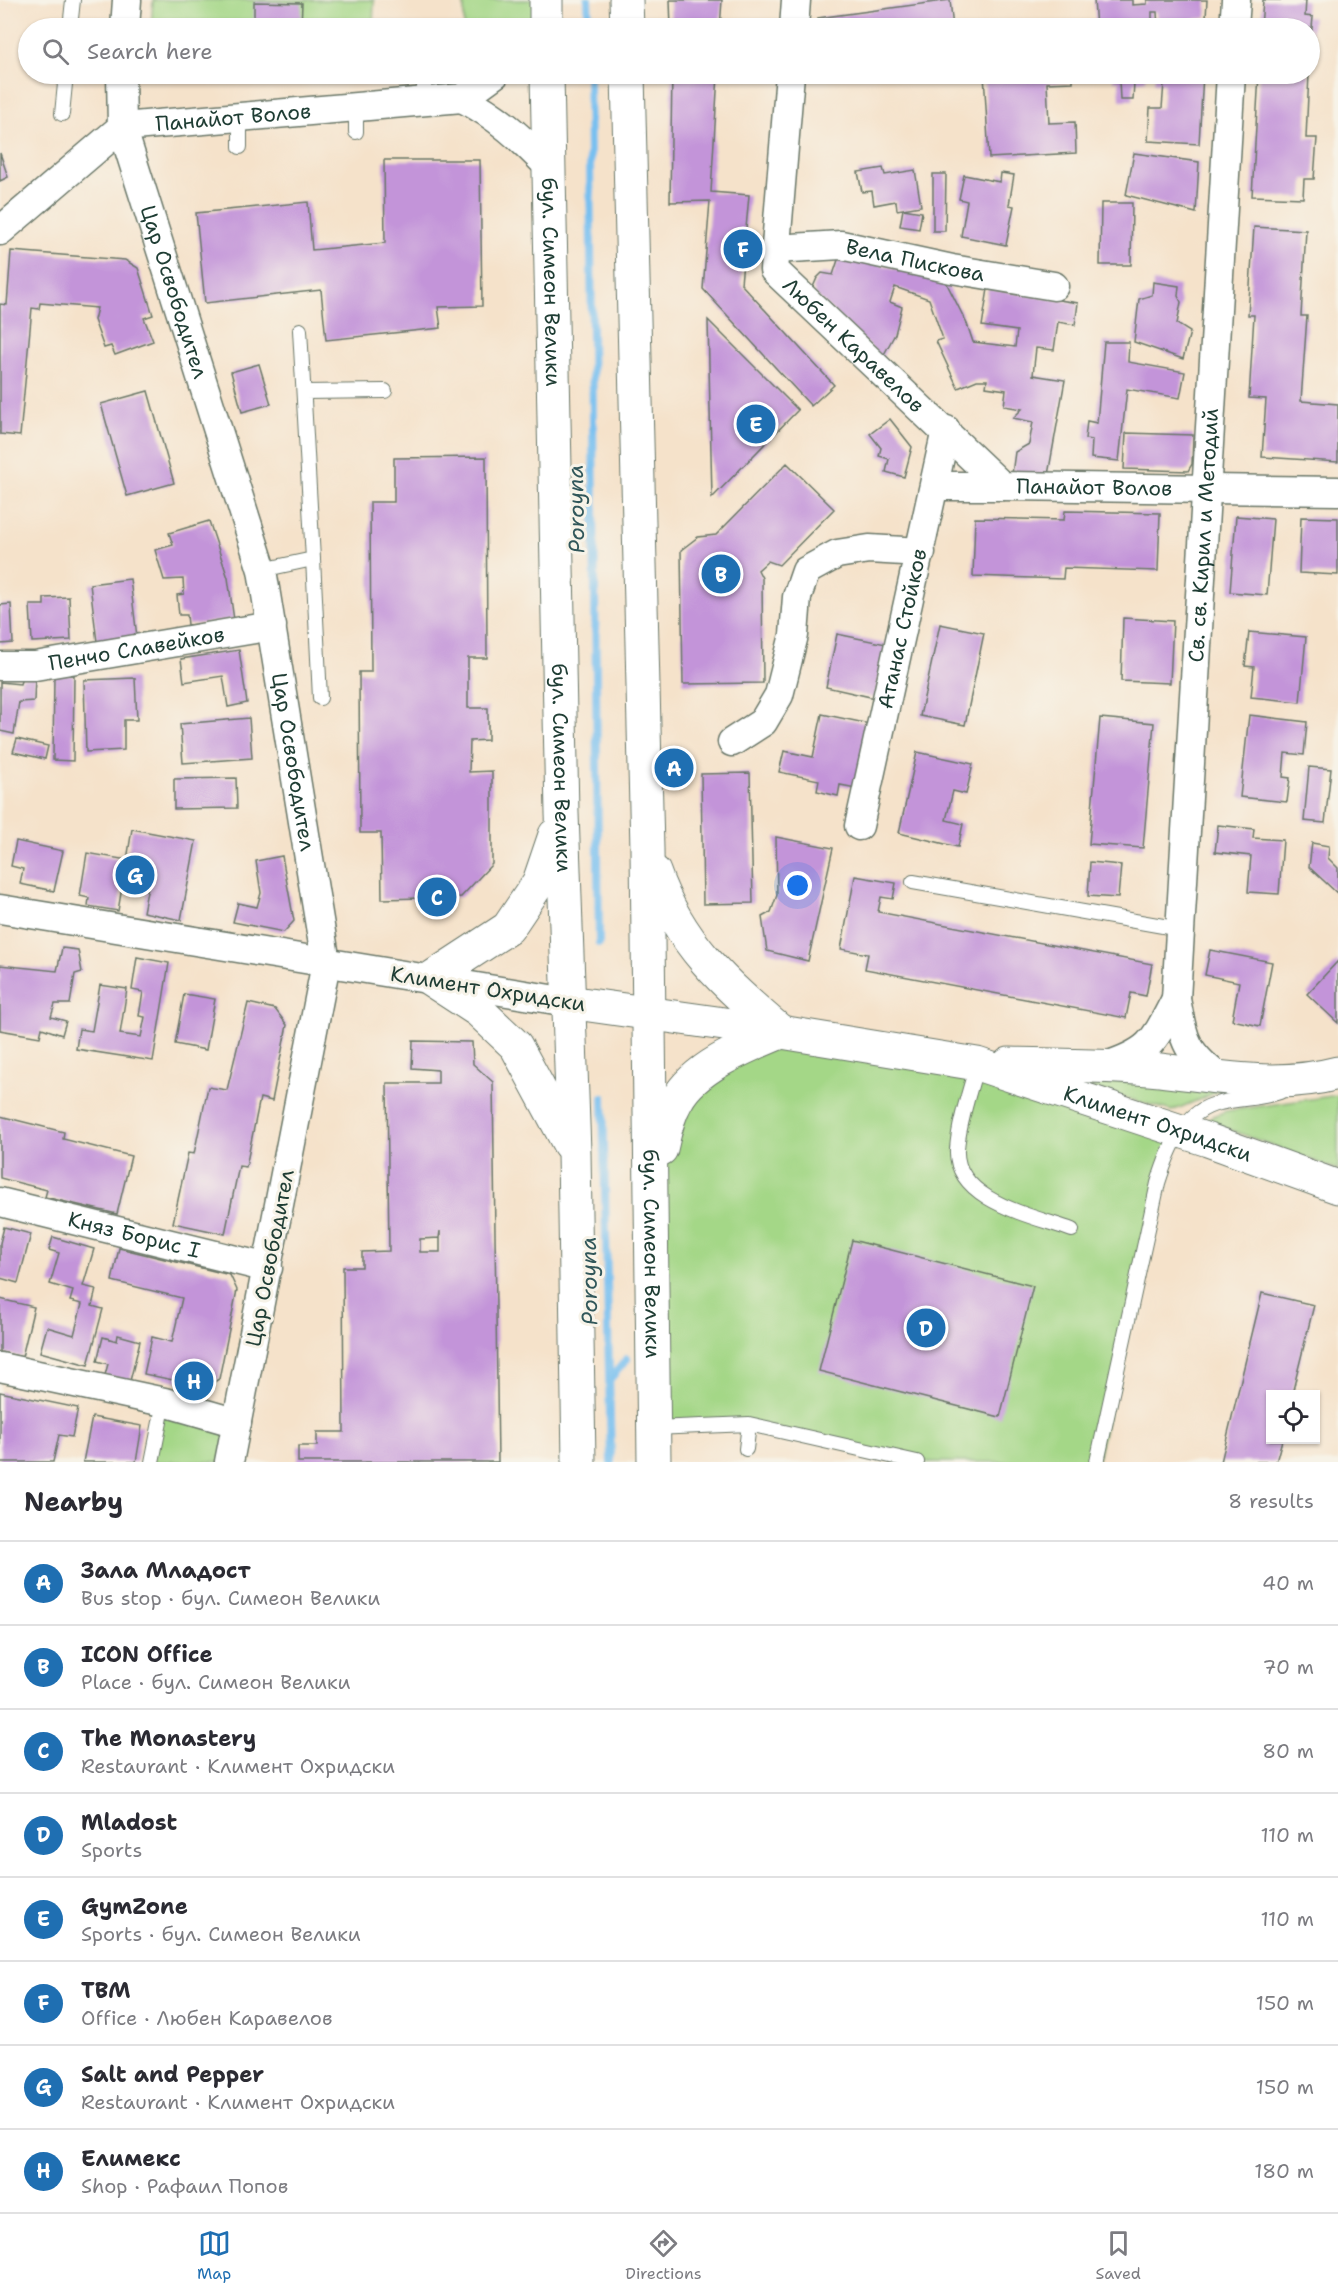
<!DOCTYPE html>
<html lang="en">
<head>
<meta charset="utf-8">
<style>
	:root { --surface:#fff; --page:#f7f7f7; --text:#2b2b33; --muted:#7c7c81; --line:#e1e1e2; --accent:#1f6fb2 }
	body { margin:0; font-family:"Shantell Sans",sans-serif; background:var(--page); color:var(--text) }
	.controls { position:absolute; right:18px; bottom:18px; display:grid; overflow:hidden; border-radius:0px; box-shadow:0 2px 4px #0004 }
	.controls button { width:54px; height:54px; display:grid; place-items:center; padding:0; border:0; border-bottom:2px solid var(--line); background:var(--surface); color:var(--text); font:30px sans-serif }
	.you { position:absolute; left:798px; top:886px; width:21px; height:21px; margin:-15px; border:4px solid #fff; border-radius:50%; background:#1a73e8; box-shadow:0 0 0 9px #1a73e833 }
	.badge { display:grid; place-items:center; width:39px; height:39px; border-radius:50%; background:var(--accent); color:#fff; font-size:20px; font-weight:700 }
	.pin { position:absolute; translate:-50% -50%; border:3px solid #fff; box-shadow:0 2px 6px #0006 }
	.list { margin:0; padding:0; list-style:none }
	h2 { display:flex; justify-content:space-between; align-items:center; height:78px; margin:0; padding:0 24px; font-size:26px }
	h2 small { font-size:20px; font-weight:400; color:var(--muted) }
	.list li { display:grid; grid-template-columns:39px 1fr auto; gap:18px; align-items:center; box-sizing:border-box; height:84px; padding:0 24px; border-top:2px solid var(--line) }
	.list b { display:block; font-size:22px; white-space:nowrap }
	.list p { margin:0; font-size:20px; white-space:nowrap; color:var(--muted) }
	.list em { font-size:20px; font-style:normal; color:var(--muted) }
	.icon { flex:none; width:33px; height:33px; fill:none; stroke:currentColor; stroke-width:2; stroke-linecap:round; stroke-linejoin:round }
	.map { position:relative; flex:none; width:1338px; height:1462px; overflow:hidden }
	.search { position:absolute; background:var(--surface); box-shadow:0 2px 4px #0004; left:18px; right:18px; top:18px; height:66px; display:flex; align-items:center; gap:15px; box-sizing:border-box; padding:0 21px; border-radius:33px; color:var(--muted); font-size:22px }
	.sheet { height:750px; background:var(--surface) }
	nav { display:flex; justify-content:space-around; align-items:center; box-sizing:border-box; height:84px; border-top:2px solid var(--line); background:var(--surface); font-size:16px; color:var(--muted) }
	nav a { display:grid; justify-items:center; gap:3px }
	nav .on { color:var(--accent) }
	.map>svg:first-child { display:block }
	.green { fill:#a4d787; stroke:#628a5e; stroke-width:1.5 }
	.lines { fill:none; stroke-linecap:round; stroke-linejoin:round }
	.stream { stroke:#78c0f0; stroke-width:8 }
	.building { fill:#c394d9; fill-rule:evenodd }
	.service-casing { stroke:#6a7768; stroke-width:16 }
	.minor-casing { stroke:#6a7768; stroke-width:31 }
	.secondary-casing { stroke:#6a7768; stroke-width:35 }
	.service { stroke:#fff; stroke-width:14 }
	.minor { stroke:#fff; stroke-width:28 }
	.secondary { stroke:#fff; stroke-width:33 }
	.labels { text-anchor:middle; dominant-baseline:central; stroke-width:6; stroke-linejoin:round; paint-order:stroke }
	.street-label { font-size:21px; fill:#1f3d34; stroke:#f7f3e8 }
	.water-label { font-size:22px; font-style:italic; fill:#31575a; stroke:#f7f3e8 }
</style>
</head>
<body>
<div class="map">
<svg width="1338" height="1462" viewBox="0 0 1338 1462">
	<rect width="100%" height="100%" fill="#f7f3e8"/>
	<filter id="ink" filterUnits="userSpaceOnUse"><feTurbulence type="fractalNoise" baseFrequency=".0167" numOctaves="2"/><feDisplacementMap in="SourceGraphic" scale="12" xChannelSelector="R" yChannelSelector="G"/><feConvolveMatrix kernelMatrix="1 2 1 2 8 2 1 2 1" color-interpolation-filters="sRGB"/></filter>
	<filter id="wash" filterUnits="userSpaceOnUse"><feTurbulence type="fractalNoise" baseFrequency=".008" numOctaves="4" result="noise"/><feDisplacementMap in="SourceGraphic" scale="24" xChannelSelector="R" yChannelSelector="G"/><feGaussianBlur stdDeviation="1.35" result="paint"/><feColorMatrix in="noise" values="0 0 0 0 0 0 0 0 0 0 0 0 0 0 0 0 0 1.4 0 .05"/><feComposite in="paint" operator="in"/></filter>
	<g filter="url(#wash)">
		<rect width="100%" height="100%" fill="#f5e2ca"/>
		<path class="green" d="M153 0H374L373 28H151Z
			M464 0H546L530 28H464Z
			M781 1032 1181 1131 1169 1148 1097 1462H917L776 1428H654L669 1118Z
			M1039 1074 1222 1090 1172 1111Z
			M1338 1095V1170L1204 1120 1226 1111Z
			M164 1402 237 1423 229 1462H152Z"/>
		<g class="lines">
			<path class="stream" d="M588 0 589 28
				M589 74 599 943
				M603 1098 611 1462
				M610 1379 627 1359"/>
		</g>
		<g id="blocks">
			<path class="building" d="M670 0H722L720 28H671Z
				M950 0 953 28H819L818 18Z
				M1094 0H1132V5L1147 4V0H1207L1206 18 1186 20 1185 27 1158 28 1157 12H1152V28H1096Z
				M1263 0H1306L1305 16 1313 17 1311 39 1310 28H1261Z
				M254 2 302 3 301 28H254Z
				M672 74H718L711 192 749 195 741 284 834 385 811 406 703 289 710 201 670 202Z
				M984 74H1073V82L1047 83 1049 123 1075 122 1076 153 989 158Z
				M1114 74H1146V80L1134 82 1133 100H1120L1119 80 1114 81Z
				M1155 74H1203L1199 144 1148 141 1150 108H1162L1164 83H1154Z
				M1259 74H1309L1306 138H1317L1314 179H1304L1303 198 1252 196Z
				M0 153 8 177 0 181Z
				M1134 153 1199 162 1196 213 1126 195Z
				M384 160H480L482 306 438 307 441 328 326 340 321 290 205 303 196 213 308 202 312 250 385 243Z
				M883 168 885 175 915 170 921 206 897 210 896 201 874 205 872 191 862 192 858 172Z
				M1001 173 1014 175 1009 205 1014 206 1006 245 961 236 967 201 959 199 964 175 1000 182Z
				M933 174H946L945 231H933Z
				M1101 203H1132L1131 265H1100Z
				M903 209 922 212 919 229 900 226Z
				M1254 227 1306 230 1301 316H1307L1301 401 1338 404V462L1262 457 1266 399 1249 398 1254 315H1248Z
				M11 251 125 260 138 268 153 315 144 318 153 341 115 355 111 346 104 348 94 320 97 308 40 303 39 309 32 308 20 436 0 434V304L7 305Z
				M840 254 946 282 967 324 973 342 1015 347 1017 331 982 326 988 289 1078 303 1075 325 1058 322 1054 350 1036 348 1033 375 1065 380 1048 475 1012 474 1015 452 1029 444 1033 422 1013 418 1022 409 1004 406 1006 390 986 387 987 380H977L958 388 936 341 943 339 929 299 895 287 890 302 902 307 895 334 882 358 815 294 813 287 817 278 822 273 833 275Z
				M1153 282 1179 286 1178 296 1181 302 1177 324 1190 332 1183 359 1134 342 1139 299 1152 295Z
				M708 320 798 410 712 498Z
				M1104 342H1129L1128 362 1185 372 1180 398 1127 389 1119 461 1091 458 1092 440 1085 439 1087 421 1097 423Z
				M259 364 271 404 242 412 231 372Z
				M148 391 174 483 127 496 101 404Z
				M890 419 912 447 904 477 886 472 889 459 879 456 881 448 870 434Z
				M1126 433 1193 435 1192 464 1188 471 1124 469Z
				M486 457 487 658H468V708H488V740L470 741 469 772 492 771V864L461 897 382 899 381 833H360L359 672H371L370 502H394V458Z
				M787 463 834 509 779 565 768 561 758 570 762 578 763 683 683 684 681 550 698 537 716 535Z
				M1065 511 1160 513 1158 571 1064 568 1063 579 973 576 975 518 1064 520Z
				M1236 516 1273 519 1267 595 1230 592Z
				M1301 517 1338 518V575L1299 573Z
				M209 521 228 578 234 620 188 625 187 615H179L177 595 184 594 183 579 164 580 155 550 173 545 169 533Z
				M130 579 137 637 97 642 90 584Z
				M69 597 71 640 32 642 30 605H44V598Z
				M11 604 13 643 0 644V605Z
				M1123 618 1173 621 1170 683 1121 681Z
				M940 624 984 633 965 725 920 716Z
				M1249 632 1306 637 1300 702 1251 697 1254 667 1245 666Z
				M837 634 886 644 875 698 826 687Z
				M239 650 247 703 228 707 223 676 184 682 181 659Z
				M54 675H74L73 761 53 760Z
				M35 677 34 701 19 702 14 734 0 731V682L20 684 22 678Z
				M135 678 137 720H124V750L86 752 84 680Z
				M822 714 870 724 856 788 840 785 838 796 817 791 819 780 779 772 784 751 813 757Z
				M1249 715 1307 722 1304 755 1285 753 1283 777 1290 778 1287 802 1240 797Z
				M249 718 252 758 183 763 180 724Z
				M1100 718 1154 723 1143 848 1089 844Z
				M17 739 48 746 45 759 13 752Z
				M917 752 973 764 966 794 953 791 946 820 963 824 958 847 899 833Z
				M1309 767 1331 769 1325 823 1304 821Z
				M750 773 753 903 703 904 701 774Z
				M236 778 237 808 174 809V779Z
				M1218 825 1254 829 1253 838 1283 840 1279 894 1248 892 1251 856 1215 852Z
				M132 829 196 841 181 920 143 912 148 886 123 881 118 911 88 906 89 898 80 896 87 853 127 860Z
				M776 837 833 848 808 961 767 951 762 917 771 912 777 895Z
				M16 841 63 851 54 891 20 884 23 869 11 866Z
				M1312 843 1329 846 1328 858 1338 868V894L1309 867Z
				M282 856 294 921 284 932 233 922 238 903 257 907 261 893 256 861Z
				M1090 862 1121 865 1118 898 1088 896Z
				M855 876 896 883 893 899 881 897 878 912 1152 964 1146 996 1131 993 1126 1018 865 969 868 954 841 949Z
				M62 948 78 950 82 972 75 974 70 1004H55L51 1017 66 1021 62 1035 42 1028 40 1037 0 1030V965L57 971Z
				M1210 950 1272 962 1260 1026 1232 1020 1239 982 1205 975Z
				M137 957 169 963 153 1061 76 1049 79 1029 92 1031 100 985 127 989 120 1034 141 1037 145 1017 139 1016 143 992 132 990Z
				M1338 961V1023L1307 994Z
				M184 994 215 999 206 1050 175 1044Z
				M248 1003 275 1009 287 1025 272 1101 260 1098 246 1167 239 1166 225 1234 173 1223 188 1153 194 1154 208 1087 227 1090Z
				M413 1041 472 1042 473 1064 493 1082 498 1462H298V1446H317V1432H344L343 1267H362V1252L389 1251 387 1083H438V1070L412 1068ZM440 1231V1252H420V1239L439 1238Z
				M0 1116 64 1132 63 1139 131 1156 117 1214 45 1197 47 1190 0 1178Z
				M4 1227 31 1234 18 1283 0 1278V1243Z
				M53 1237 94 1249 83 1286 96 1289 92 1306 103 1309 88 1365 40 1352 47 1327 74 1335 82 1304 70 1301 73 1291 50 1284 59 1253 49 1250Z
				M852 1240 1033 1286 1000 1417 819 1371Z
				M119 1248 230 1275 237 1290 219 1379 206 1387 144 1374 152 1337 172 1342 182 1298 112 1281Z
				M1262 1293 1314 1305 1292 1394H1270V1440H1282L1276 1462H1221Z
				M0 1299 34 1307 22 1357 0 1352Z
				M118 1335 140 1341 130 1381 105 1375 108 1364 97 1361 103 1337 117 1341Z
				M0 1392 78 1408 72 1437 59 1435 53 1462H0Z
				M92 1417 142 1426 136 1462H83Z"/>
		</g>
	</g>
	<g filter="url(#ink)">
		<use href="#blocks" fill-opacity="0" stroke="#6a7768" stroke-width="1.5"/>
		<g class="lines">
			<defs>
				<path id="service" d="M70 28 73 0
					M424 100V74
					M62 114 66 74
					M240 116V147
					M356 132V105
					M304 392 385 391
					M313 559 320 698
					M262 570 313 559 300 330
					M913 882 1180 929
					M977 1064C970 1091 959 1121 957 1149 954 1201 1034 1216 1072 1230
					M654 1428 749 1424 917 1462
					M746 1449 749 1424
					M152 1462 164 1402
					M1097 1462 1158 1183C1168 1151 1183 1110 1220 1103 1241 1098 1260 1099 1280 1092"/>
				<g id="minor">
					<path d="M125 28 127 0"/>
					<path d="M794 28 796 0"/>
					<path d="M1234 28 1236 0"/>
					<path id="s1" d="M121 74 122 127 262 570 326 963 229 1462"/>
					<path id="s2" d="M790 74 774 270 1002 486 1338 491"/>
					<path d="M462 98C498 116 522 139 550 168"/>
					<path id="s3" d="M0 231 122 127 462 98 495 74"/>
					<path id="s4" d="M775 249 841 245 952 269 1054 286"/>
					<path d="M935 486H1002"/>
					<path id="s5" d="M0 666H35L272 626"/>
					<path d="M732 742 763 722 779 695 794 635 797 597 806 571 837 554 869 549 921 552"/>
					<path id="s6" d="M859 826 946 430"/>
					<path d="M0 909 568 1002"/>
					<path d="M1106 1066C1152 1051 1154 1041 1176 999"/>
					<path id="s7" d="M1221 1079C1185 1052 1184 1041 1176 999L1231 74"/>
					<path id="s8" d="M0 1202 268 1268"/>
					<path d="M0 1367 164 1402 237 1423"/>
				</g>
				<g id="secondary">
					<path d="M546 0V28"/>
					<path d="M626 0 627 28"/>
					<path id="s9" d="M547 74 562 813 574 1152 579 1462"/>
					<path id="s10" d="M628 74 647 849 654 1462"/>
					<path d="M555 835 539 882 508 928 430 979 479 1011 516 1046 569 1144"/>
					<path d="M654 872C679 944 725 984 781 1032 748 1046 695 1066 677 1100 668 1115 665 1132 661 1149"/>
					<path id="s11" d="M568 1002 781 1032 977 1064 1208 1140 1338 1187"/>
					<path d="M1009 1064C1059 1065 1110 1065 1160 1070 1221 1077 1278 1089 1338 1073"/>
				</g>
			</defs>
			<use href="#service" class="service-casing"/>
			<use href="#minor" class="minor-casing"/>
			<use href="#secondary" class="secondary-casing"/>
			<use href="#service" class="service"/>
			<use href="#minor" class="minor"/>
			<use href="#secondary" class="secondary"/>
		</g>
	</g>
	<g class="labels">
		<g class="street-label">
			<text stroke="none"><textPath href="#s3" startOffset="272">Панайот Волов</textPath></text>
			<text stroke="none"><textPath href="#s4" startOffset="142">Вела Пискова</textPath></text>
			<text stroke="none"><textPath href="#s9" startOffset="208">бул. Симеон Велики</textPath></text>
			<text stroke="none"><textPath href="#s1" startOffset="226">Цар Освободител</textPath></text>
			<text stroke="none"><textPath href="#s2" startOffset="306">Любен Каравелов</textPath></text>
			<text stroke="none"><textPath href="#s2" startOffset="603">Панайот Волов</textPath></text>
			<text stroke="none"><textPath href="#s7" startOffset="560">Св. св. Кирил и Методий</textPath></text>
			<text stroke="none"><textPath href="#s6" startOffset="202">Атанас Стойков</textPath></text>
			<text stroke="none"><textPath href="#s5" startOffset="138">Пенчо Славейков</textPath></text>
			<text stroke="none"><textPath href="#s1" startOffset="712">Цар Освободител</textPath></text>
			<text stroke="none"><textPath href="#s9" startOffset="694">бул. Симеон Велики</textPath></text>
			<text transform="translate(488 989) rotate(9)">Климент Охридски</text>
			<text stroke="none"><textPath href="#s11" startOffset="604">Климент Охридски</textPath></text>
			<text stroke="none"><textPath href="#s8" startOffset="138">Княз Борис I</textPath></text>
			<text stroke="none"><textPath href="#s10" startOffset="1180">бул. Симеон Велики</textPath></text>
			<text transform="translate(270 1258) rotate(-79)">Цар Освободител</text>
		</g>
		<g class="water-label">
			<text transform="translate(576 509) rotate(-91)">Poroyna</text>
			<text transform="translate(589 1281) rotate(-91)">Poroyna</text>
		</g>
	</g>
</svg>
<div class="controls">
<button><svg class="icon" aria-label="locate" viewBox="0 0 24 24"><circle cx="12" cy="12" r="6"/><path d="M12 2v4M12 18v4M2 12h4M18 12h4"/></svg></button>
</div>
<div class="you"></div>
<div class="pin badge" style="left:674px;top:768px">A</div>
<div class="pin badge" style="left:721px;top:574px">B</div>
<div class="pin badge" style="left:437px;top:897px">C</div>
<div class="pin badge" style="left:926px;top:1328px">D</div>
<div class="pin badge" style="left:756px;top:424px">E</div>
<div class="pin badge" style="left:743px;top:249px">F</div>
<div class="pin badge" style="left:135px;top:875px">G</div>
<div class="pin badge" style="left:194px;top:1381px">H</div>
<div class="search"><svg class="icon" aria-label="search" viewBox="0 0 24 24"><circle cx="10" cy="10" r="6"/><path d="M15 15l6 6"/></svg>Search here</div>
</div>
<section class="sheet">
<h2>Nearby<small>8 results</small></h2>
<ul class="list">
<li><span class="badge">A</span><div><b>Зала Младост</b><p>Bus stop · бул. Симеон Велики</p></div><em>40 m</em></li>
<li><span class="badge">B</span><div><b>ICON Office</b><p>Place · бул. Симеон Велики</p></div><em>70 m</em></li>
<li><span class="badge">C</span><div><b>The Monastery</b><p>Restaurant · Климент Охридски</p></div><em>80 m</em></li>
<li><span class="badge">D</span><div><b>Mladost</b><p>Sports</p></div><em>110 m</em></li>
<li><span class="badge">E</span><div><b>GymZone</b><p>Sports · бул. Симеон Велики</p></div><em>110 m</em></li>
<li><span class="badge">F</span><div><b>ТВМ</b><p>Office · Любен Каравелов</p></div><em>150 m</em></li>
<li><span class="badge">G</span><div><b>Salt and Pepper</b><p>Restaurant · Климент Охридски</p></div><em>150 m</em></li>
<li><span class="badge">H</span><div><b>Елимекс</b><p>Shop · Рафаил Попов</p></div><em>180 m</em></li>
</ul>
</section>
<nav>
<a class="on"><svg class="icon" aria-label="map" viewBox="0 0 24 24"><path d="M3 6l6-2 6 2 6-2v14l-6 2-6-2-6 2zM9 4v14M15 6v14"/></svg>Map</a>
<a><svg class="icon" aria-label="directions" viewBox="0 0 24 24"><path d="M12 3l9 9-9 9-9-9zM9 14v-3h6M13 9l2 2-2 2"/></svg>Directions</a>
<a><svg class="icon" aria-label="saved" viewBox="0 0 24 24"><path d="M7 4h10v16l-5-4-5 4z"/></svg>Saved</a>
</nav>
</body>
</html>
